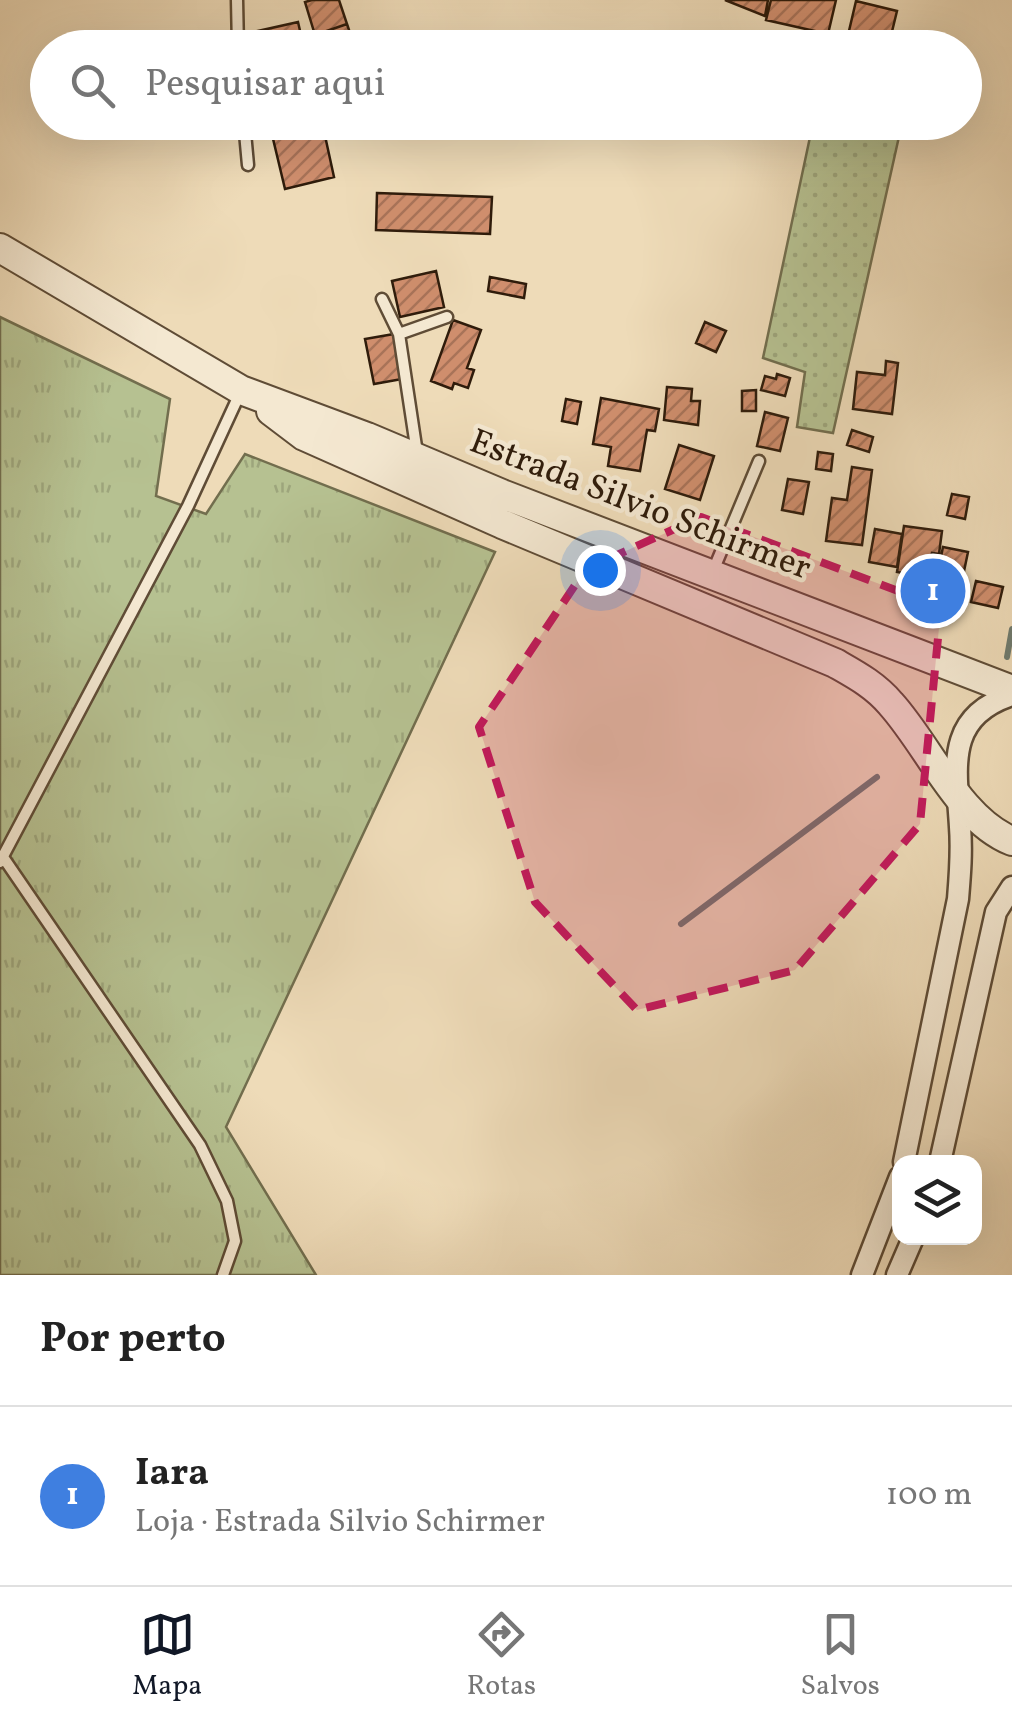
<!DOCTYPE html>
<html lang="pt">
<head>
<meta charset="utf-8">
<style>
	:root { --surface:#fff; --page:#f6f6f6; --text:#222; --muted:#767676; --line:#e0e0e0; --accent:#111827 }
	body { margin:0; font-family:Vollkorn,serif; background:var(--page); color:var(--text) }
	.controls { position:absolute; right:30px; bottom:30px; display:grid; overflow:hidden; border-radius:20px; box-shadow:0 10px 40px #0002 }
	.controls button { width:90px; height:90px; display:grid; place-items:center; padding:0; border:0; border-bottom:2px solid var(--line); background:var(--surface); color:var(--text); font:50px sans-serif }
	.you { position:absolute; left:600px; top:570px; width:35px; height:35px; margin:-25px; border:8px solid #fff; border-radius:50%; background:#1a73e8; box-shadow:0 0 0 15px #1a73e833 }
	.badge { display:grid; place-items:center; width:65px; height:65px; border-radius:50%; background:var(--accent); color:#fff; font-size:32px; font-weight:700 }
	.pin { position:absolute; translate:-50% -50%; border:5px solid #fff; box-shadow:0 2px 10px #0006 }
	.list { margin:0; padding:0; list-style:none }
	h2 { display:flex; justify-content:space-between; align-items:center; height:130px; margin:0; padding:0 40px; font-size:42px }
	h2 small { font-size:32px; font-weight:400; color:var(--muted) }
	.list li { display:grid; grid-template-columns:65px 1fr auto; gap:30px; align-items:center; box-sizing:border-box; height:180px; padding:0 40px; border-top:2px solid var(--line) }
	.list b { display:block; font-size:38px; white-space:nowrap }
	.list p { margin:0; font-size:32px; white-space:nowrap; color:var(--muted) }
	.list em { font-size:32px; font-style:normal; color:var(--muted) }
	.icon { flex:none; width:55px; height:55px; fill:none; stroke:currentColor; stroke-width:2; stroke-linecap:round; stroke-linejoin:round }
	.map { position:relative; flex:none; width:1012px; height:1275px; overflow:hidden }
	.search { position:absolute; background:var(--surface); box-shadow:0 10px 40px #0002; left:30px; right:30px; top:30px; height:110px; display:flex; align-items:center; gap:25px; box-sizing:border-box; padding:0 35px; border-radius:55px; color:var(--muted); font-size:38px }
	.sheet { height:310px; background:var(--surface) }
	nav { display:flex; justify-content:space-around; align-items:center; box-sizing:border-box; height:140px; border-top:2px solid var(--line); background:var(--surface); font-size:28px; color:var(--muted) }
	nav a { display:grid; justify-items:center; gap:5px }
	nav .on { color:var(--accent) }
	.map>svg:first-child { display:block }
	.grass { fill:url(#grass-dots); stroke:#726e4e; stroke-width:2.5 }
	.park { fill:url(#park-tufts); stroke:#726e4e; stroke-width:2.5 }
	.lines { fill:none; stroke-linecap:round; stroke-linejoin:round }
	.stream { stroke:#6f7b6f; stroke-width:6 }
	.building { fill:url(#building-hatch); stroke:#2f1c0b; stroke-width:2.5 }
	.service-casing { stroke:#5f4c36; stroke-width:15 }
	.minor-casing { stroke:#5f4c36; stroke-width:25 }
	.tertiary-casing { stroke:#5f4c36; stroke-width:32 }
	.service { stroke:#f4e8d1; stroke-width:10 }
	.minor { stroke:#f4e8d1; stroke-width:20 }
	.tertiary { stroke:#f4e8d1; stroke-width:28 }
	.marked { fill:#c2185b; fill-opacity:0.2; stroke:#c2185b; stroke-width:8; stroke-dasharray:20 12; stroke-linejoin:round }
	.labels { text-anchor:middle; dominant-baseline:central; stroke-width:9; stroke-linejoin:round; paint-order:stroke }
	.street-label { font-size:35px; fill:#2f1c0b; stroke:#f4e8d1 }
</style>
</head>
<body>
<div class="map">
<svg width="1012" height="1275" viewBox="0 0 1012 1275">
	<defs>
		<pattern id="grass-dots" width="8" height="8" patternUnits="userSpaceOnUse" patternTransform="scale(2.5)"><rect width="8" height="8" fill="#b6c191"/><path d="M2 2h.1M6 6h.1" fill="none" stroke="#9da57c" stroke-width="1.8" stroke-linecap="round"/></pattern>
		<pattern id="park-tufts" width="24" height="20" patternUnits="userSpaceOnUse" patternTransform="scale(2.5)"><rect width="24" height="20" fill="#b6c191"/><path d="M3 7l-1-3M5 7V3M7 7l1-3M15 17l-1-3M17 17v-4M19 17l1-3" fill="none" stroke="#9da57c"/></pattern>
		<pattern id="building-hatch" width="6" height="6" patternUnits="userSpaceOnUse" patternTransform="scale(2.5)"><rect width="6" height="6" fill="#cf8e6d"/><path d="M-1 1l2-2M0 6l6-6M5 7l2-2" fill="none" stroke="#a87358"/></pattern>
	</defs>
	<rect width="100%" height="100%" fill="#eedbb8"/>
	<filter id="stains"><feTurbulence type="fractalNoise" baseFrequency=".002" numOctaves="4"/><feColorMatrix values="0 0 0 0 .2 0 0 0 0 .09 0 0 0 0 .02 0 0 0 .5 -.17"/></filter>
	<radialGradient id="worn" r=".72"><stop offset=".6" stop-color="#630" stop-opacity="0"/><stop offset="1" stop-color="#630" stop-opacity=".3"/></radialGradient>
	<path class="grass" d="M813 123H902L833 433 797 427 805 372 763 358Z"/>
	<path class="park" d="M0 317 170 399 156 496 206 514 245 454 495 552 226 1127 316 1275H0Z"/>
	<g class="lines">
		<path class="stream" d="M1007 657 1012 629
			M681 924 877 777"/>
	</g>
	<path class="building" d="M312 0H339L347 24 315 35 305 2Z
		M725 0H768L765 16Z
		M771 0H836L828 34 766 20Z
		M856 1 897 11 888 48H845Z
		M298 22 304 48H252L249 33Z
		M347 24 355 48H320L315 35Z
		M269 122H322L334 177 285 189Z
		M377 193 492 197 490 234 376 230Z
		M436 271 444 307 400 317 392 281Z
		M490 277 526 284 524 298 488 291Z
		M453 320 481 330 467 368 474 370 468 388 454 383 452 389 431 381Z
		M705 322 726 331 716 352 696 343Z
		M394 334 402 379 374 384 365 339Z
		M886 361 898 363 892 414 853 409 857 372 885 375Z
		M777 374 790 378 785 396 761 390 765 376 776 379Z
		M667 387 692 389 691 401H700L698 425 664 420Z
		M756 390V411H742V391Z
		M601 398 659 409 655 431 647 430 640 471 608 466 611 447 593 444Z
		M566 399 581 402 577 424 562 421Z
		M765 412 788 418 780 451 757 446Z
		M852 430 873 437 869 452 847 445Z
		M679 445 714 456 700 500 665 489Z
		M818 452 833 454 831 471 816 469Z
		M852 467 872 470 862 545 826 541 832 498 847 500Z
		M788 479 809 482 803 514 782 510Z
		M952 494 969 497 965 519 947 515Z
		M904 526 942 531 939 554 932 553 928 577 897 572Z
		M875 529 902 534 897 567 869 562Z
		M943 547 968 552 958 600 933 595Z
		M976 581 1003 587 998 608 971 602Z"/>
	<g class="lines">
		<defs>
			<path id="service" d="M237 0 238 48
				M244 122 248 165
				M382 299 399 334 417 453
				M399 334 447 317
				M713 571 759 461
				M3 857 200 1145 227 1201 235 1241 223 1275
				M0 862 188 506 241 391"/>
			<path id="minor" d="M904 1162 958 899C960 875 962 852 960 827 957 771 943 717 1012 695
				M940 1162 996 912 1012 887
				M862 1275 900 1177
				M897 1275 913 1238"/>
			<path id="tertiary" d="M0 248 241 390 367 437 502 494 1012 690
				M271 411 304 436 502 524 835 663C856 675 875 685 891 704 929 746 959 820 1012 841"/>
		</defs>
		<use href="#service" class="service-casing"/>
		<use href="#minor" class="minor-casing"/>
		<use href="#tertiary" class="tertiary-casing"/>
		<use href="#service" class="service"/>
		<use href="#minor" class="minor"/>
		<use href="#tertiary" class="tertiary"/>
	</g>
	<path class="marked" d="M701 517 941 607 920 824 795 970 637 1010 535 902 479 727 586 569Z"/>
	<g class="labels">
		<g class="street-label">
			<text transform="translate(640 506) rotate(21)">Estrada Silvio Schirmer</text>
		</g>
	</g>
	<rect width="100%" height="100%" filter="url(#stains)"/>
	<rect width="100%" height="100%" fill="url(#worn)"/>
</svg>
<div class="controls">
<button><svg class="icon" aria-label="layers" viewBox="0 0 24 24"><path d="M12 4l9 5-9 5-9-5zM3 14l9 5 9-5"/></svg></button>
</div>
<div class="you"></div>
<div class="pin badge" style="left:933px;top:591px;background:#3f7fe0">1</div>
<div class="search"><svg class="icon" aria-label="search" viewBox="0 0 24 24"><circle cx="10" cy="10" r="6"/><path d="M15 15l6 6"/></svg>Pesquisar aqui</div>
</div>
<section class="sheet">
<h2>Por perto<small></small></h2>
<ul class="list">
<li><span class="badge" style="background:#3f7fe0">1</span><div><b>Iara</b><p>Loja · Estrada Silvio Schirmer</p></div><em>100 m</em></li>
</ul>
</section>
<nav>
<a class="on"><svg class="icon" aria-label="map" viewBox="0 0 24 24"><path d="M3 6l6-2 6 2 6-2v14l-6 2-6-2-6 2zM9 4v14M15 6v14"/></svg>Mapa</a>
<a><svg class="icon" aria-label="directions" viewBox="0 0 24 24"><path d="M12 3l9 9-9 9-9-9zM9 14v-3h6M13 9l2 2-2 2"/></svg>Rotas</a>
<a><svg class="icon" aria-label="saved" viewBox="0 0 24 24"><path d="M7 4h10v16l-5-4-5 4z"/></svg>Salvos</a>
</nav>
</body>
</html>
